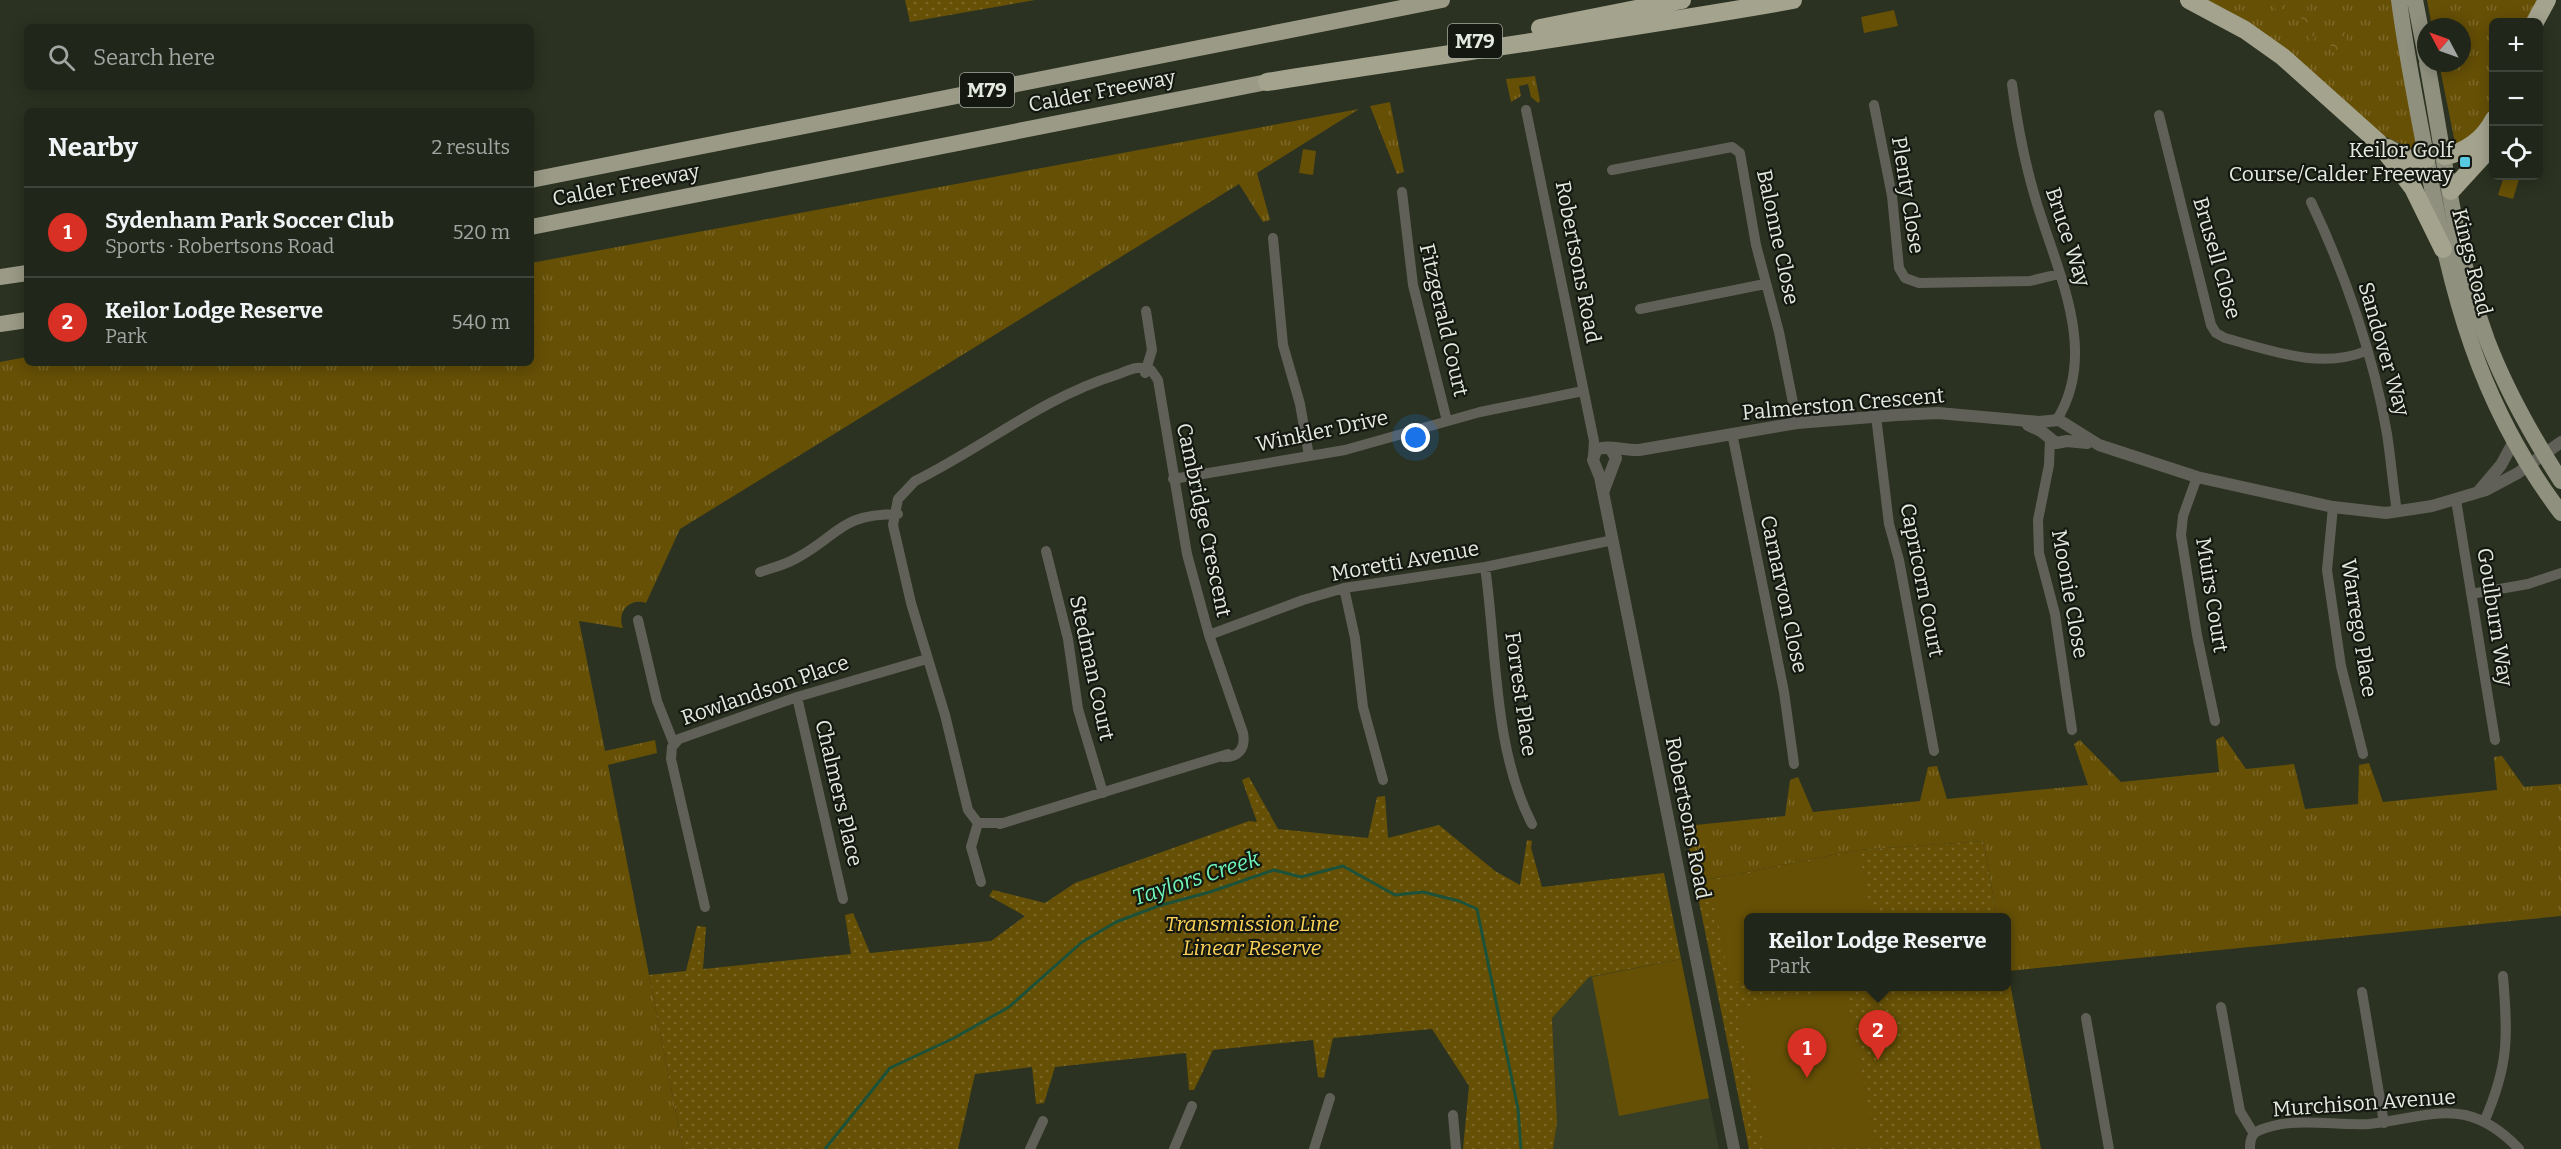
<!DOCTYPE html>
<html lang="en">
<head>
<meta charset="utf-8">
<style>
	:root { --surface:#202619; --page:#2d3226; --text:#f1f3f6; --muted:#a2a5a2; --line:#3d4338; --accent:#d93025 }
	body { margin:0; font-family:Bitter,serif; background:var(--page); color:var(--text) }
	.controls { position:absolute; right:18px; top:18px; display:grid; overflow:hidden; border-radius:9px; box-shadow:0 3px 15px #0003 }
	.controls button { width:54px; height:54px; display:grid; place-items:center; padding:0; border:0; border-bottom:2px solid var(--line); background:var(--surface); color:var(--text); font:30px sans-serif }
	.compass { position:absolute; left:2417px; top:18px; width:54px; height:54px; border-radius:50%; background:var(--surface); box-shadow:0 3px 15px #0003; rotate:311deg }
	.you { position:absolute; left:1416px; top:438px; width:21px; height:21px; margin:-15px; border:4px solid #fff; border-radius:50%; background:#1a73e8; box-shadow:0 0 0 9px #1a73e833 }
	.badge { display:grid; place-items:center; width:39px; height:39px; border-radius:50%; background:var(--accent); color:#fff; font-size:20px; font-weight:700 }
	.pin { position:absolute; translate:-50% -50px; filter:drop-shadow(0 2px 3px #0008) }
	.pin::after { content:''; position:absolute; top:32px; width:21px; height:18px; background:inherit; clip-path:polygon(0 0,100% 0,50% 100%) }
	.popup { position:absolute; left:1744px; top:913px; width:267px; height:78px; box-sizing:border-box; display:grid; place-content:center; border-radius:9px; background:var(--surface); filter:drop-shadow(0 2px 4px #0005); font-size:20px; white-space:nowrap; color:var(--muted) }
	.popup b { font-size:22px; color:var(--text) }
	.popup::after { content:''; position:absolute; left:50%; top:100%; margin-left:-12px; border:12px solid transparent; border-top-color:var(--surface) }
	.list { margin:0; padding:0; list-style:none }
	h2 { display:flex; justify-content:space-between; align-items:center; height:78px; margin:0; padding:0 24px; font-size:26px }
	h2 small { font-size:20px; font-weight:400; color:var(--muted) }
	.list li { display:grid; grid-template-columns:39px 1fr auto; gap:18px; align-items:center; box-sizing:border-box; height:90px; padding:0 24px; border-top:2px solid var(--line) }
	.list b { display:block; font-size:22px; white-space:nowrap }
	.list p { margin:0; font-size:20px; white-space:nowrap; color:var(--muted) }
	.list em { font-size:20px; font-style:normal; color:var(--muted) }
	.icon { flex:none; width:33px; height:33px; fill:none; stroke:currentColor; stroke-width:2; stroke-linecap:round; stroke-linejoin:round }
	.map { position:relative; flex:none; width:2561px; height:1149px; overflow:hidden }
	.search { position:absolute; background:var(--surface); box-shadow:0 3px 15px #0003; left:24px; top:24px; width:510px; height:66px; display:flex; align-items:center; gap:15px; box-sizing:border-box; padding:0 21px; border-radius:9px; color:var(--muted); font-size:22px }
	.panel { position:absolute; background:var(--surface); box-shadow:0 3px 15px #0003; left:24px; top:108px; width:510px; height:258px; border-radius:9px }
	.map>svg:first-child { display:block }
	.built { fill:#363e28 }
	.grass { fill:url(#grass-tufts) }
	.forest { fill:url(#forest-crowns) }
	.park { fill:url(#park-dots) }
	.pitch { fill:#665006 }
	.lines { fill:none; stroke-linecap:round; stroke-linejoin:round }
	.stream { stroke:#1c513a; stroke-width:3 }
	.minor { stroke:#606058; stroke-width:10 }
	.tertiary { stroke:#606058; stroke-width:12 }
	.primary { stroke:#90907f; stroke-width:16 }
	.trunk { stroke:#9a9a86; stroke-width:16 }
	.motorway { stroke:#a3a38e; stroke-width:18 }
	.poi-dot { fill:#58c9e3; stroke:#151811; stroke-width:2 }
	.labels { text-anchor:middle; dominant-baseline:central; stroke-width:4.5; stroke-linejoin:round; paint-order:stroke }
	.shield { fill:#151811; stroke:#a7aba1; stroke-width:1.5 }
	.shield-label { font-size:20px; font-weight:bold; fill:#e5eadf }
	.street-label { font-size:21px; fill:#e5eadf; stroke:#151811 }
	.poi-label { font-size:21px; fill:#e5eadf; stroke:#151811; text-anchor:end }
	.park-label { font-size:21px; font-style:italic; fill:#fdd258; stroke:#151811 }
	.water-label { font-size:22px; font-style:italic; fill:#71f6ba; stroke:#151811 }
</style>
</head>
<body>
<div class="map">
<svg width="2561" height="1149" viewBox="0 0 2561 1149">
	<defs>
		<pattern id="grass-tufts" width="24" height="20" patternUnits="userSpaceOnUse" patternTransform="scale(1.5)"><rect width="24" height="20" fill="#665006"/><path d="M3 7l-1-3M5 7V3M7 7l1-3M15 17l-1-3M17 17v-4M19 17l1-3" fill="none" stroke="#7c692a"/></pattern>
		<pattern id="forest-crowns" width="20" height="18" patternUnits="userSpaceOnUse" patternTransform="scale(1.5)"><rect width="20" height="18" fill="#665006"/><path d="M2 6a3 3 0 1 1 6 0M12 15a3 3 0 1 1 6 0" fill="none" stroke="#7c692a"/></pattern>
		<pattern id="park-dots" width="8" height="8" patternUnits="userSpaceOnUse" patternTransform="scale(1.5)"><rect width="8" height="8" fill="#665006"/><path d="M2 2h.1M6 6h.1" fill="none" stroke="#7c692a" stroke-width="1.8" stroke-linecap="round"/></pattern>
	</defs>
	<rect width="100%" height="100%" fill="#2b3221"/>
	<path class="built" d="M1681 959 1719 1149H1553L1557 1123 1552 1018 1589 977Z"/>
	<path class="grass" d="M2206 0H2393L2418 145 2412 149 2384 136Z
		M2427 0H2541L2528 22H2494L2493 106 2483 127 2456 148 2439 63H2462V27H2432Z
		M1535 76 1540 101 1538 103 1531 97 1528 84 1519 86 1521 96 1511 102 1506 79Z
		M1390 102 1404 172 1397 174 1370 106Z
		M1359 109 1257 173 1270 220 1263 222 1239 184 680 529 646 603C630 597 616 612 623 628L579 621 605 751 655 740 657 753 608 765 683 1149H0V362L27 357V363H531V263Z
		M2223 736 2246 769 2294 764 2305 809 2358 804 2359 765 2369 763 2383 802 2497 790 2494 757 2502 756 2524 787 2561 784V916L2008 971 2007 918 1997 917 1983 841 1859 850 1695 882 1685 826 1785 816 1790 780 1798 777 1813 812 1920 801 1928 767 1937 766 1947 799 2088 785 2074 744 2080 740 2121 782 2219 772 2216 740Z"/>
	<path class="forest" d="M2274 0H2284L2287 19 2283 25 2276 14Z
		M2295 0H2306L2309 17 2316 37 2313 41 2309 40Z
		M2339 29 2347 34 2344 55 2339 58 2330 49 2332 34Z"/>
	<path class="park" d="M905 0H1035L910 22Z
		M1249 777 1278 829 1368 838 1377 797 1385 796 1388 838 1439 825 1495 871 1520 885 1527 840 1532 841 1531 848 1542 887 1664 873 1681 959 1589 977 1552 1018 1557 1123 1553 1149H1463L1469 1086 1432 1029 1333 1038 1324 1078 1318 1077 1313 1040 1213 1050 1194 1090H1189L1186 1053 1055 1067 1044 1103 1036 1104 1032 1067 975 1074 958 1149H683L649 975 686 971 697 926 706 927 703 969 851 954 845 915 853 913 870 953 991 941 1025 916 989 896 993 890 1045 903 1075 883 1249 821 1257 822 1242 780Z
		M1983 841 1997 917 1749 918V986H2007V967L2041 1149H1749L1695 882 1859 850Z"/>
	<path class="pitch" d="M1894 10 1898 26 1864 33 1861 17Z
		M1303 149 1316 151 1313 175 1299 173Z
		M2504 176H2520L2513 199 2498 195Z
		M1859 851 1872 917 1749 918V979L1730 983 1710 881Z
		M1681 959 1709 1098 1619 1116 1592 977Z
		M1845 987 1877 1148 1764 1149 1736 1008Z"/>
	<g class="lines">
		<path class="stream" d="M825 1149 890 1068 954 1038 1009 1007 1082 942 1116 922 1158 906 1210 892 1274 870 1301 877 1343 866 1395 895 1423 892 1459 901 1477 909 1518 1109 1521 1149"/>
		<path class="minor" d="M2012 84C2017 123 2024 160 2035 197 2055 268 2101 351 2056 421
			M1874 105 1892 196 1899 268 1905 278 1919 283 2030 281 2059 274
			M1526 110 1594 441 1593 456
			M2159 115 2211 325 2216 333 2225 338C2270 350 2320 370 2366 351
			M1612 170 1732 147 1740 153 1756 245 1779 332 1797 423
			M1402 192 1413 285 1447 421
			M2311 202C2345 273 2374 357 2387 434 2391 460 2393 486 2397 512
			M1273 238 1283 345 1300 404 1309 456
			M1640 309 1765 284
			M1145 373 1152 350 1146 311
			M1876 416 1889 524 1899 560 1934 751
			M1732 433 1784 692 1794 764
			M2050 439 2049 465 2038 520 2039 553 2055 614 2072 730
			M2197 477 2183 516 2181 535 2197 635 2215 721
			M1173 479 1345 450 1480 412 1583 391
			M2456 500 2495 740
			M2333 507 2327 570 2341 666 2363 754
			M1046 551 1068 639 1078 709 1103 793
			M1485 567C1497 649 1493 749 1532 824
			M760 572C772 568 784 565 795 559 840 535 839 514 898 514
			M1344 588 1355 638 1363 707 1383 780
			M2471 594 2528 584 2561 573
			M638 620 657 701 674 744
			M1209 635 1303 600 1344 588 1485 567 1613 540
			M797 697 843 899
			M978 823 971 847 981 882
			M1004 823H978L968 810 945 715 911 603 893 525 898 499 915 481C984 447 1042 398 1116 375 1128 371 1137 364 1151 370L1158 380 1187 554 1209 635 1243 733C1246 749 1238 758 1222 757
			M1000 824 1228 754
			M705 907 671 759 672 747 679 739 797 697 927 659
			M2362 992 2384 1123
			M2221 1007 2240 1111 2254 1134
			M2086 1018 2109 1149
			M1453 1115 1456 1149
			M2484 1122C2509 1065 2508 1037 2503 976
			M1030 1149 1043 1121
			M1174 1149 1192 1106
			M1314 1149 1330 1098
			M2250 1149C2250 1141 2251 1133 2260 1130 2295 1116 2333 1126 2369 1124 2401 1121 2434 1109 2465 1115 2487 1120 2504 1133 2519 1149"/>
		<path class="tertiary" d="M2028 425 2041 431 2056 443 2067 441 2087 443
			M1604 490 1616 458 1610 448
			M2479 491 2501 465 2514 441
			M1734 1149 1600 477 1593 460 1596 450C1607 444 1625 451 1639 450L1797 423 1897 415 1938 413 2039 422 2059 420 2099 445 2197 477 2333 507 2386 513 2432 506 2486 490 2518 473 2561 442"/>
		<path class="primary" d="M2399 0C2406 54 2417 107 2427 161 2451 294 2478 403 2561 513
			M2415 0 2426 57
			M2427 63C2444 155 2455 252 2487 340 2506 390 2532 436 2561 481"/>
		<path class="trunk" d="M531 180 1442 0
			M531 227 1267 82
			M0 277 27 273
			M0 324 27 320"/>
		<path class="motorway" d="M2189 0 2245 30 2283 57 2378 142 2413 188 2443 249
			M2535 22 2547 0
			M1540 28 1682 0
			M1267 82C1443 54 1618 31 1793 0
			M2388 148 2406 158 2426 160
			M2445 156C2466 152 2484 139 2494 119
			M2451 191 2494 144"/>
	</g>
	<rect class="poi-dot" x="2459" y="156" width="12" height="12" rx="3"/>
	<g class="labels">
		<g class="shield">
			<rect x="1448" y="24" width="54" height="34" rx="4.5"/>
			<rect x="960" y="73" width="54" height="34" rx="4.5"/>
		</g>
		<g class="shield-label">
			<text x="1475" y="41">M79</text>
			<text x="987" y="90">M79</text>
		</g>
		<g class="street-label">
			<text transform="translate(1102 91) rotate(-11)">Calder Freeway</text>
			<text transform="translate(626 185) rotate(-11)">Calder Freeway</text>
			<text transform="translate(1908 195) rotate(81)">Plenty Close</text>
			<text transform="translate(1778 237) rotate(78)">Balonne Close</text>
			<text transform="translate(2068 237) rotate(72)">Bruce Way</text>
			<text transform="translate(2217 258) rotate(74)">Brusell Close</text>
			<text transform="translate(1578 262) rotate(79)">Robertsons Road</text>
			<text transform="translate(2472 262) rotate(76)">Kings Road</text>
			<text transform="translate(1444 320) rotate(77)">Fitzgerald Court</text>
			<text transform="translate(2384 349) rotate(74)">Sandover Way</text>
			<text transform="translate(1843 404) rotate(-5)">Palmerston Crescent</text>
			<text transform="translate(1322 431) rotate(-12)">Winkler Drive</text>
			<text transform="translate(1204 520) rotate(78)">Cambridge Crescent</text>
			<text transform="translate(1405 561) rotate(-10)">Moretti Avenue</text>
			<text transform="translate(1922 580) rotate(79)">Capricorn Court</text>
			<text transform="translate(1784 594) rotate(78)">Carnarvon Close</text>
			<text transform="translate(2070 594) rotate(80)">Moonie Close</text>
			<text transform="translate(2212 595) rotate(81)">Muirs Court</text>
			<text transform="translate(2495 617) rotate(81)">Goulburn Way</text>
			<text transform="translate(2359 628) rotate(81)">Warrego Place</text>
			<text transform="translate(1092 668) rotate(78)">Stedman Court</text>
			<text transform="translate(765 690) rotate(-19)">Rowlandson Place</text>
			<text transform="translate(1521 694) rotate(82)">Forrest Place</text>
			<text transform="translate(839 793) rotate(77)">Chalmers Place</text>
			<text transform="translate(1688 818) rotate(79)">Robertsons Road</text>
			<text transform="translate(2364 1103) rotate(-4)">Murchison Avenue</text>
		</g>
		<g class="poi-label">
			<text x="2453" y="150">Keilor Golf<tspan x="2453" dy="24">Course/Calder Freeway</tspan></text>
		</g>
		<g class="park-label">
			<text x="1252" y="924">Transmission Line<tspan x="1252" dy="24">Linear Reserve</tspan></text>
		</g>
		<g class="water-label">
			<text transform="translate(1196 878) rotate(-18)">Taylors Creek</text>
		</g>
	</g>
</svg>
<div class="controls">
<button>+</button>
<button>−</button>
<button><svg class="icon" aria-label="locate" viewBox="0 0 24 24"><circle cx="12" cy="12" r="6"/><path d="M12 2v4M12 18v4M2 12h4M18 12h4"/></svg></button>
</div>
<svg class="compass" viewBox="-18 -18 36 36"><path d="M0-13l5 13h-10z" fill="#e53935"/><path d="M0 13l5-13h-10z" fill="#a2a5a2"/></svg>
<div class="you"></div>
<div class="pin badge" style="left:1807px;top:1078px">1</div>
<div class="pin badge" style="left:1878px;top:1060px">2</div>
<div class="popup"><b>Keilor Lodge Reserve</b>Park</div>
<div class="search"><svg class="icon" aria-label="search" viewBox="0 0 24 24"><circle cx="10" cy="10" r="6"/><path d="M15 15l6 6"/></svg>Search here</div>
<section class="panel">
<h2>Nearby<small>2 results</small></h2>
<ul class="list">
<li><span class="badge">1</span><div><b>Sydenham Park Soccer Club</b><p>Sports · Robertsons Road</p></div><em>520 m</em></li>
<li><span class="badge">2</span><div><b>Keilor Lodge Reserve</b><p>Park</p></div><em>540 m</em></li>
</ul>
</section>
</div>
</body>
</html>
